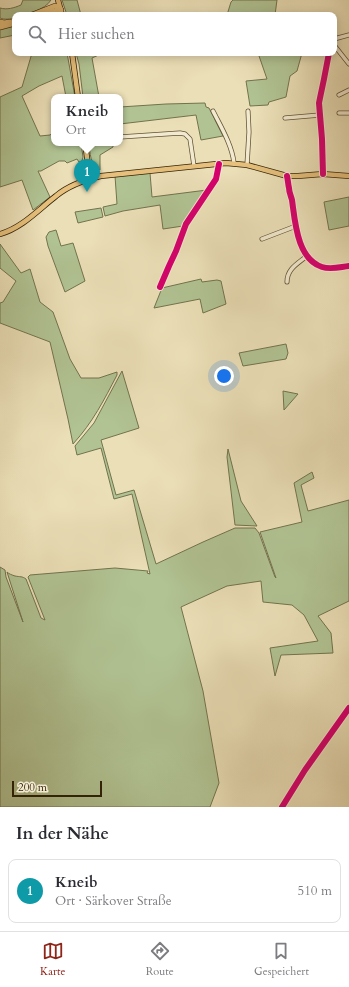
<!DOCTYPE html>
<html lang="de">
<head>
<meta charset="utf-8">
<style>
	:root { --surface:#fff; --page:#f7f7f7; --text:#2b2b33; --muted:#7c7c81; --line:#e1e1e2; --accent:#8f2418 }
	body { margin:0; font-family:Cardo,serif; background:var(--page); color:var(--text) }
	.scale { position:absolute; left:12px; bottom:10px; width:90px; box-sizing:border-box; padding-left:4px; border:2px solid #342308; border-top:0; font-size:11px; line-height:14px; white-space:nowrap; color:#342308; -webkit-text-stroke:3px #f2ead0; paint-order:stroke }
	.you { position:absolute; left:224px; top:376px; width:14px; height:14px; margin:-10px; border:3px solid #fff; border-radius:50%; background:#1a73e8; box-shadow:0 0 0 6px #1a73e833 }
	.badge { display:grid; place-items:center; width:26px; height:26px; border-radius:50%; background:var(--accent); color:#fff; font-size:13px; font-weight:700 }
	.pin { position:absolute; translate:-50% -33px; filter:drop-shadow(0 1px 2px #0008) }
	.pin::after { content:''; position:absolute; top:21px; width:14px; height:12px; background:inherit; clip-path:polygon(0 0,100% 0,50% 100%) }
	.popup { position:absolute; left:51px; top:94px; width:72px; height:52px; box-sizing:border-box; display:grid; place-content:center; border-radius:8px; background:var(--surface); filter:drop-shadow(0 1px 3px #0005); font-size:13px; white-space:nowrap; color:var(--muted) }
	.popup b { font-size:15px; color:var(--text) }
	.popup::after { content:''; position:absolute; left:50%; top:100%; margin-left:-8px; border:8px solid transparent; border-top-color:var(--surface) }
	.list { margin:0; padding:0; list-style:none }
	h2 { display:flex; justify-content:space-between; align-items:center; height:52px; margin:0; padding:0 16px; font-size:17px }
	h2 small { font-size:13px; font-weight:400; color:var(--muted) }
	.list li { display:grid; grid-template-columns:26px 1fr auto; gap:12px; align-items:center; box-sizing:border-box; height:64px; margin:0 8px 8px; padding:0 8px; border:1px solid var(--line); border-radius:8px }
	.list b { display:block; font-size:15px; white-space:nowrap }
	.list p { margin:0; font-size:13px; white-space:nowrap; color:var(--muted) }
	.list em { font-size:13px; font-style:normal; color:var(--muted) }
	.icon { flex:none; width:22px; height:22px; fill:none; stroke:currentColor; stroke-width:2; stroke-linecap:round; stroke-linejoin:round }
	.map { position:relative; flex:none; width:349px; height:807px; overflow:hidden }
	.search { position:absolute; background:var(--surface); box-shadow:0 2px 10px #0003; left:12px; right:12px; top:12px; height:44px; display:flex; align-items:center; gap:10px; box-sizing:border-box; padding:0 14px; border-radius:8px; color:var(--muted); font-size:15px }
	.sheet { height:124px; background:var(--surface) }
	nav { display:flex; justify-content:space-around; align-items:center; box-sizing:border-box; height:56px; border-top:1px solid var(--line); background:var(--surface); font-size:11px; color:var(--muted) }
	nav a { display:grid; justify-items:center; gap:2px }
	nav .on { color:var(--accent) }
	.map>svg:first-child { display:block }
	.green { fill:#b1c393; stroke:#72734e }
	.lines { fill:none; stroke-linecap:round; stroke-linejoin:round }
	.minor-casing { stroke:#625234; stroke-width:5 }
	.major-casing { stroke:#342308; stroke-width:6 }
	.highway-casing { stroke:#342308; stroke-width:6 }
	.minor { stroke:#f2ead0; stroke-width:3.5 }
	.major { stroke:#e6c07c; stroke-width:4.5 }
	.highway { stroke:#e6c07c; stroke-width:5 }
	.cycleway-casing { stroke:#f2ead0; stroke-width:8 }
	.cycleway { stroke:#d6006c; stroke-width:6 }
</style>
</head>
<body>
<div class="map">
<svg width="349" height="807" viewBox="0 0 349 807">
	<rect width="100%" height="100%" fill="#ebdfb7"/>
	<filter id="stains"><feTurbulence type="fractalNoise" baseFrequency=".005" numOctaves="4"/><feColorMatrix values="0 0 0 0 .2 0 0 0 0 .09 0 0 0 0 .02 0 0 0 .5 -.17"/></filter>
	<radialGradient id="worn" r=".72"><stop offset=".6" stop-color="#630" stop-opacity="0"/><stop offset="1" stop-color="#630" stop-opacity=".3"/></radialGradient>
	<path class="green" d="M23 0H51C45 10 26 15 15 15V18C10 19 5 20 0 18V8C7 10 14 8 21 5Z
		M62 0H77L81 15H67Z
		M233 0H277L275 15H227L231 2Z
		M15 26V35L0 38V30Z
		M32 53H67L75 97H66L62 76 39 86 22 96 40 136 50 135 54 132V143H81L83 157 82 161 79 162 77 159 67 163 65 161H59L41 171H38L50 197 33 210 22 180 0 187V97L22 87Z
		M76 53H103L92 58 99 97H83L79 64Z
		M258 53H302L297 71 290 76 286 97 269 102 268 105 250 106 246 81 267 79Z
		M205 103 206 107 209 108 223 136 201 140 196 115 120 124V107L166 104Z
		M89 143H113V147L100 155V170C90 165 90 153 89 143Z
		M150 173 152 197 207 190 189 215 183 226 163 229 160 205 123 211 105 216 103 207 117 204 115 176Z
		M349 197V226L329 230 324 202Z
		M101 208 103 217 78 223 75 212Z
		M56 230 61 246 73 243 85 281 65 292 48 246 46 237 49 232Z
		M0 244 21 273 30 269 40 302 53 312 70 359 81 378H99L117 372V375C104 400 93 422 73 444L68 419 50 342 0 323V303L3 302 16 281 0 268Z
		M201 279 202 282 217 280 221 281 226 304 203 313 200 299 154 308 162 288Z
		M286 344 288 353 286 359 243 366 239 353Z
		M122 371 139 428 101 440 116 495 134 490 156 564 203 542 235 528H255L259 533 275 577 276 578 260 532 302 522 294 483 312 472 314 478 301 485 308 511 349 500V601L318 616 331 633 333 653 281 655 275 676 270 648 318 641 304 615 292 605 263 602 261 581 227 586 181 607 203 691 219 783 210 807H0V567L5 570 6 577 23 622 7 572C9 574 12 575 15 576 20 577 22 576 26 579L41 618 45 620 28 577 30 575 115 568 148 571 147 573 150 574 132 494 114 499 101 448 77 455 75 446 94 423Z
		M283 391 298 394 284 410Z
		M228 449 241 501 257 526 235 525 227 457Z"/>
	<g class="lines">
		<defs>
			<path id="minor" d="M334 39 349 35
				M334 45 349 64
				M339 95 349 90
				M213 111C221 127 232 145 234 163
				M339 113H349
				M285 118 320 115
				M120 137 180 133 185 134 190 139 194 166
				M247 165 249 132 248 111
				M323 174 322 139 319 103 320 98 324 79 329 53
				M287 176C288 180 288 184 289 188 289 192 291 196 292 200 295 221 297 259 322 267 331 270 340 267 349 266
				M262 239 296 226
				M287 282C287 269 297 264 307 256
				M160 287 169 266 176 251 186 224 216 179 219 164
				M282 807 305 770 349 708"/>
			<path id="major" d="M58 0 62 15
				M72 53 78 97
				M85 143 90 179
				M0 234C22 228 39 209 56 196 69 185 84 180 101 176L226 163 247 165 287 176H298L323 174 349 176"/>
			<path id="highway" d="M32 15 55 6 60 8
				M40 15 61 10
				M0 22 4 23 10 22
				M0 27 15 23"/>
		</defs>
		<use href="#minor" class="minor-casing"/>
		<use href="#major" class="major-casing"/>
		<use href="#highway" class="highway-casing"/>
		<use href="#minor" class="minor"/>
		<use href="#major" class="major"/>
		<use href="#highway" class="highway"/>
		<defs>
			<path id="cycleway" d="M323 174 322 139 319 103 320 98 324 79 329 53
				M287 176C288 180 288 184 289 188 289 192 291 196 292 200 295 221 297 259 322 267 331 270 340 267 349 266
				M160 287 169 266 176 251 186 224 216 179 219 164
				M282 807 305 770 349 708"/>
		</defs>
		<use href="#cycleway" class="cycleway-casing"/>
		<use href="#cycleway" class="cycleway"/>
	</g>
	<rect width="100%" height="100%" filter="url(#stains)"/>
	<rect width="100%" height="100%" fill="url(#worn)"/>
</svg>
<div class="scale">200 m</div>
<div class="you"></div>
<div class="pin badge" style="left:87px;top:192px;background:#0f9aa8">1</div>
<div class="popup"><b>Kneib</b>Ort</div>
<div class="search"><svg class="icon" aria-label="search" viewBox="0 0 24 24"><circle cx="10" cy="10" r="6"/><path d="M15 15l6 6"/></svg>Hier suchen</div>
</div>
<section class="sheet">
<h2>In der Nähe<small></small></h2>
<ul class="list">
<li><span class="badge" style="background:#0f9aa8">1</span><div><b>Kneib</b><p>Ort · Särkover Straße</p></div><em>510 m</em></li>
</ul>
</section>
<nav>
<a class="on"><svg class="icon" aria-label="map" viewBox="0 0 24 24"><path d="M3 6l6-2 6 2 6-2v14l-6 2-6-2-6 2zM9 4v14M15 6v14"/></svg>Karte</a>
<a><svg class="icon" aria-label="directions" viewBox="0 0 24 24"><path d="M12 3l9 9-9 9-9-9zM9 14v-3h6M13 9l2 2-2 2"/></svg>Route</a>
<a><svg class="icon" aria-label="saved" viewBox="0 0 24 24"><path d="M7 4h10v16l-5-4-5 4z"/></svg>Gespeichert</a>
</nav>
</body>
</html>
